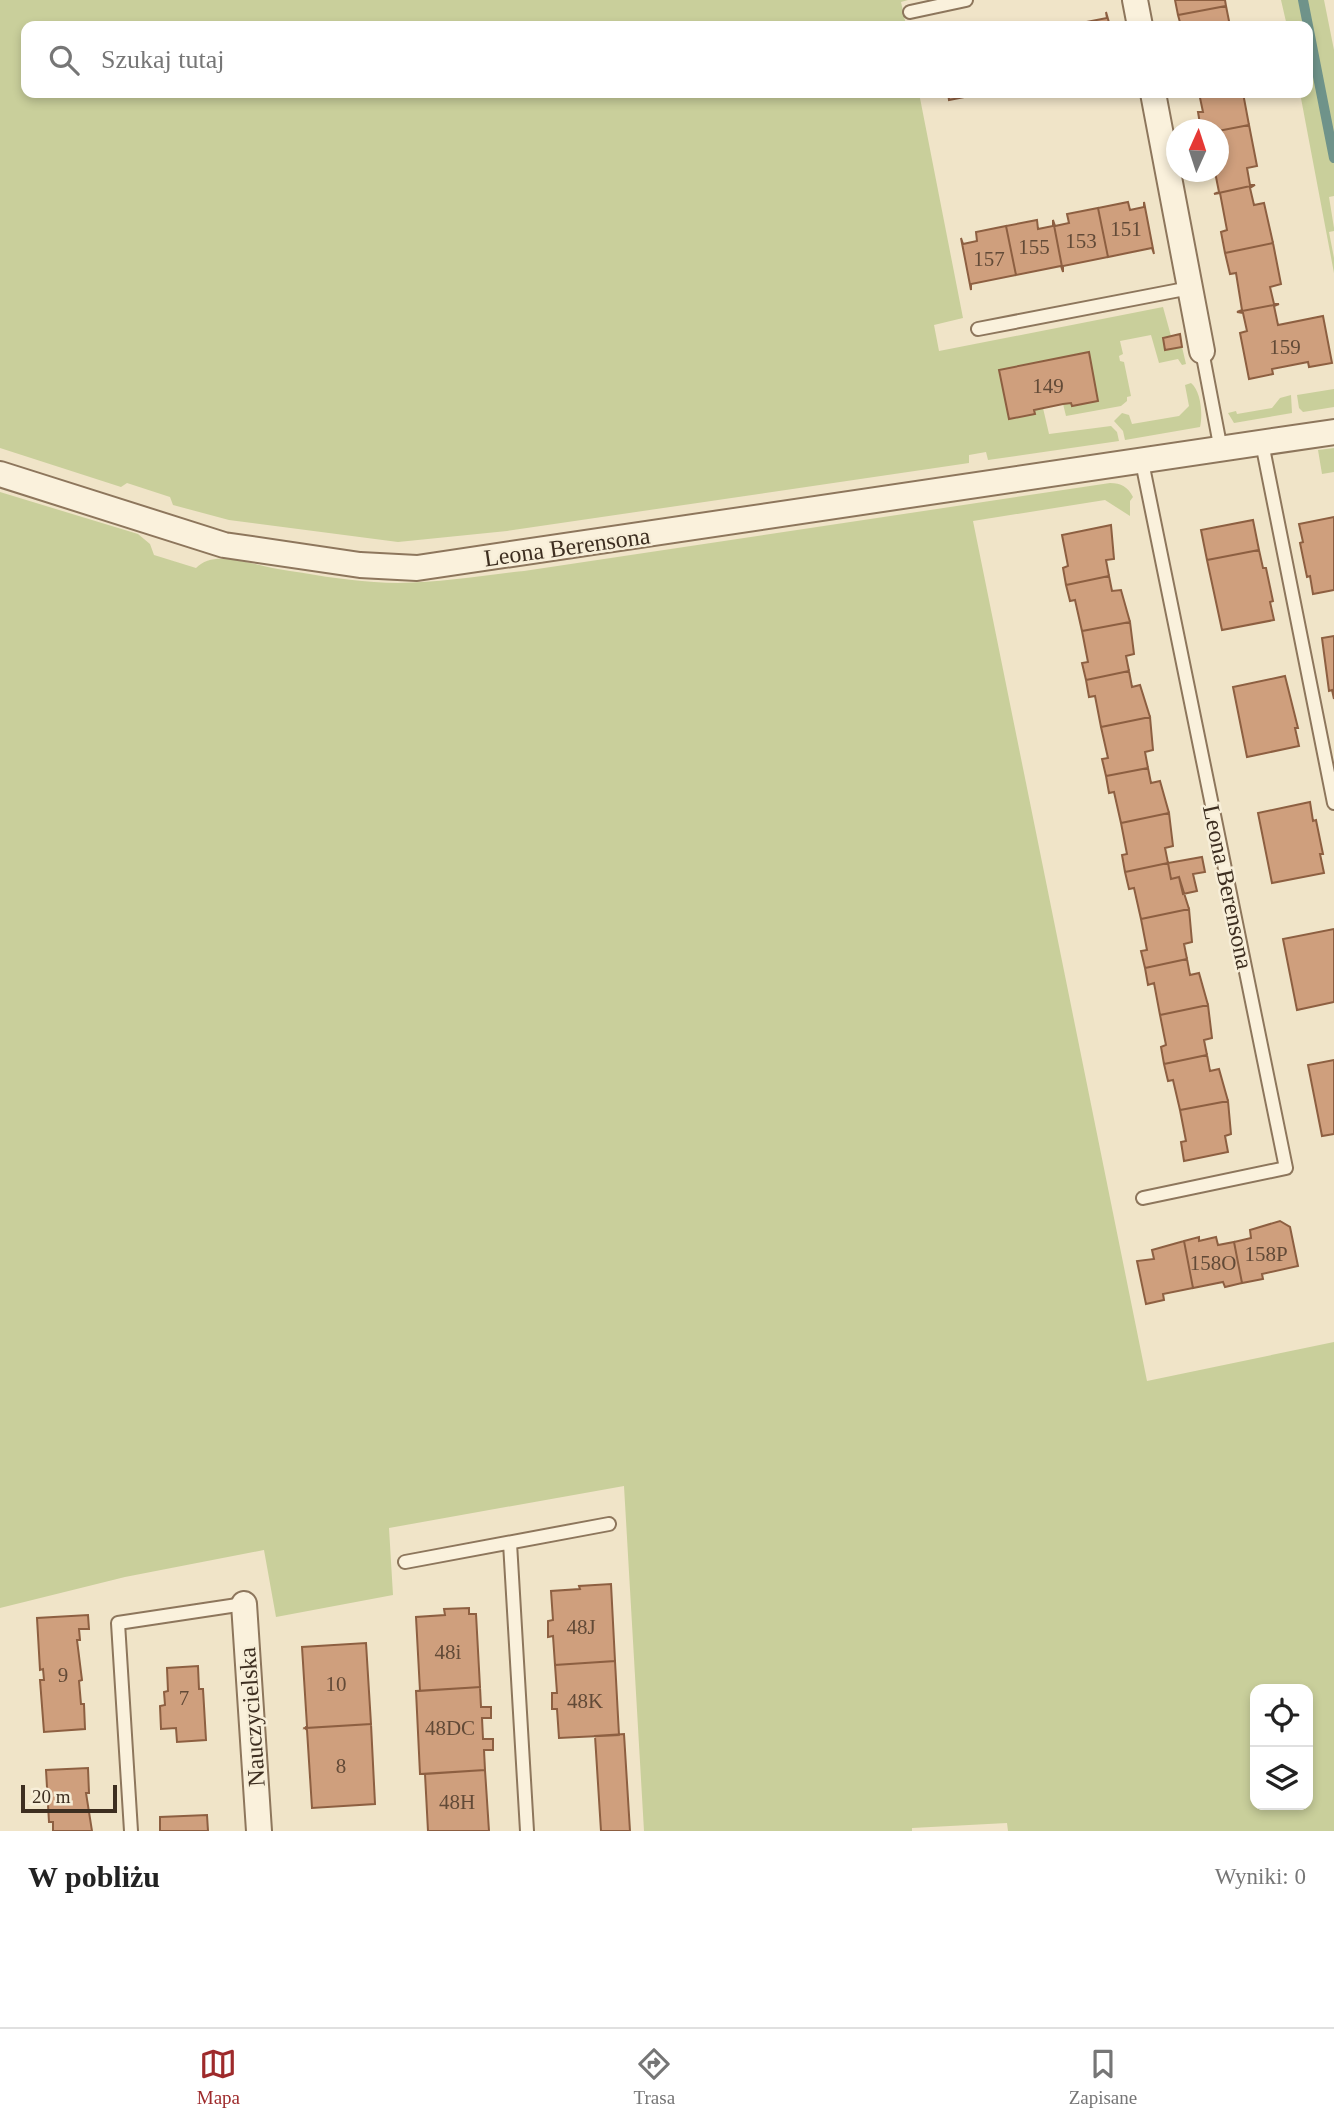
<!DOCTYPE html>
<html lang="pl">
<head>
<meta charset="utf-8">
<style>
	:root { --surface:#fff; --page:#f2f2f2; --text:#222; --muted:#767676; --line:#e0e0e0; --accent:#9e2a2b }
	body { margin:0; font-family:Georgia,serif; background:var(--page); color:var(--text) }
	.controls { position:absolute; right:21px; bottom:21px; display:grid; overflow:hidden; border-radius:14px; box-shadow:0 4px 10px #0003 }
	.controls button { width:63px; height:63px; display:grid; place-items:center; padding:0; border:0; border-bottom:2px solid var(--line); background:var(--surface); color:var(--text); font:35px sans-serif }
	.compass { position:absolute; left:1166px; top:119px; width:63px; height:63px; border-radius:50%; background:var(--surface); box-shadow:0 4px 10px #0003; rotate:3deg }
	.scale { position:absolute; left:21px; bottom:18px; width:96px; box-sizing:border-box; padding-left:7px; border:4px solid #3d2e20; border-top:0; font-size:19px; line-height:24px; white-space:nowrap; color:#3d2e20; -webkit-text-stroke:5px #f7eed8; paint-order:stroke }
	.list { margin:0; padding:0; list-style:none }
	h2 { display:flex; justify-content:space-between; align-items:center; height:91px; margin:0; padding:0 28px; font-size:30px }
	h2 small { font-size:23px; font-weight:400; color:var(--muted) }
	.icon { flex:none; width:38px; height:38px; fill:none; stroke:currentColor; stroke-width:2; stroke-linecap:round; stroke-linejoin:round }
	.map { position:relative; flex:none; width:1334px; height:1831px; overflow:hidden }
	.search { position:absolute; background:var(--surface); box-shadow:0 4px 10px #0003; left:21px; right:21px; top:21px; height:77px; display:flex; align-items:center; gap:18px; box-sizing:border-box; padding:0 24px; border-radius:14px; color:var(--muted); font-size:26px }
	.sheet { height:196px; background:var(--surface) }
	nav { display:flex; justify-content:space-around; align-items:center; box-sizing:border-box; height:98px; border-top:2px solid var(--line); background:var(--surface); font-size:19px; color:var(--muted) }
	nav a { display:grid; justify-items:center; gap:4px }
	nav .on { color:var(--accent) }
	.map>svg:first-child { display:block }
	.green { fill:#c9cf9b; fill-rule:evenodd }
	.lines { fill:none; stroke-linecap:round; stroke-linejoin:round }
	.stream { stroke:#6f938a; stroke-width:10 }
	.building { fill:#cf9f7d; stroke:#8d5f41; stroke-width:2 }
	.lane-casing { stroke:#8d765c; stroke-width:16 }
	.street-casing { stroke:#8d765c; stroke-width:28 }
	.lane { stroke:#faf1dc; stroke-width:12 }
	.street { stroke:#faf1dc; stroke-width:24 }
	.labels { text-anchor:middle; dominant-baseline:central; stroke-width:5; stroke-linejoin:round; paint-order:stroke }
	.number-label { font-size:21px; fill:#624a37 }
	.street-label { font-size:24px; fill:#3d2e20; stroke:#f7eed8 }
</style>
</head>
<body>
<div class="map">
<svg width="1334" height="1831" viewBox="0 0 1334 1831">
	<rect width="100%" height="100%" fill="#f0e4c8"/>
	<path class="green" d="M0 0H908L901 2 906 25 918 23V26H26V93H919L963 318 934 325 939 351 1163 307 1171 336 1163 338 1165 349 1182 347 1186 364 1182 365 1178 359 1159 363 1151 335 1120 341 1123 354 1119 356 1120 361 1124 362 1131 396 1127 397V401L1121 406 1066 416 1063 404 1071 403 1073 406 1098 401 1089 353 999 370 1009 419 1034 414V410L1043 408 1049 434 1111 426 1117 432 1119 441 988 460 986 452 969 455V463L507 531 398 542 229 520 173 505 170 497 127 483 121 487 0 448Z
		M1281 0H1324L1334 50V196L1329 197 1334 228V231L1329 232 1334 258V273L1300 93H1308V26H1287Z
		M1191 383C1201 391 1203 415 1200 427L1125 440 1123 431 1114 421 1122 413 1129 415 1132 424 1179 416 1189 406 1185 385Z
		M1334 389V407L1303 412 1299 408 1297 395Z
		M1291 395 1292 413 1234 423 1228 413 1236 411 1237 414 1272 408 1280 398Z
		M1334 448V472L1322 474 1318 450Z
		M1110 483C1121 483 1128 487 1133 497L1130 501V516L1105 500 973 521 1147 1381 1334 1342V1831H1008L1007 1823 912 1828V1831H644L624 1486 389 1528 393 1595 276 1617 264 1550 125 1577 0 1608V492L138 534 150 544 154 555 196 568C215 548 254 566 278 569 310 574 342 580 374 582 424 586 475 576 524 571ZM1308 1689V1805H1255V1689Z"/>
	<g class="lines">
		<path class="stream" d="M1303 0 1334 158"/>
	</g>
	<path class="building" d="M1175 0H1225L1226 6 1178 15Z
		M1226 6 1230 26H1181L1178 15Z
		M1106 12 1110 26H1066L1107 18Z
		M948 93H979L980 94 949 100Z
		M1199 93H1243L1249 125 1218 131 1201 130 1198 112H1203Z
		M1249 125 1257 166 1247 168 1250 185H1255L1214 194 1219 192 1215 172H1218V131Z
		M1255 185 1250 188 1254 205 1264 203 1273 243 1225 253 1221 232 1227 230 1220 193 1214 194Z
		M1128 202 1130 210 1144 207V202L1154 254 1152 248 1108 257 1098 208Z
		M1098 208 1108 257 1063 266V272L1053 220 1055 226 1069 223 1067 214Z
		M1037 220 1038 229 1053 226V220L1063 272 1061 266 1016 275 1006 226Z
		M1006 226 1016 275 971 284V290L961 238 963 244 977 241 976 232Z
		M1273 243 1281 284 1270 287 1274 304H1279L1237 312 1242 310 1236 273 1230 274 1225 253Z
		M1279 304 1274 306 1278 325 1323 316 1332 363 1309 367 1308 362 1272 369 1273 374 1249 379 1240 333 1247 331 1243 313 1237 312Z
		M1180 334 1182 347 1165 350 1163 338Z
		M1089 352 1098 401 1072 406 1071 403 1063 404 1034 410 1035 414 1009 419 999 370Z
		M1334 517V590L1313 594 1310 576 1307 577 1300 543 1303 542 1299 524Z
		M1253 520 1259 550 1207 560 1201 530Z
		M1111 525 1114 559 1106 560 1109 576 1066 585 1063 568 1068 566 1062 535Z
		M1259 550 1263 568H1266L1273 601 1270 602 1274 620 1222 630 1207 560Z
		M1109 576 1112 591 1121 590 1130 622 1082 631 1075 600 1070 601 1066 585Z
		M1130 622 1134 654 1126 656 1129 671 1086 680 1082 663 1088 662 1082 631Z
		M1334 636V699L1332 690 1329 691 1322 638Z
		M1129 671 1132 687 1140 685 1150 717 1101 727 1095 696 1089 697 1086 680Z
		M1285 676 1298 728H1295L1299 746 1247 757 1233 687Z
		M1150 717 1153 750 1145 752 1148 768 1106 776 1102 759 1108 758 1101 727Z
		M1148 768 1151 783 1160 781 1169 813 1121 823 1114 792 1109 793 1106 776Z
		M1310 802 1313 821 1316 820 1323 854H1320L1324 873 1272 883 1258 813Z
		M1169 813 1173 846 1165 848 1168 863 1125 872 1122 855 1127 854 1121 823Z
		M1202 857 1205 872 1193 874 1197 891 1183 894 1179 877 1171 879 1168 863Z
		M1168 863 1171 879 1179 877 1189 909 1141 919 1134 888 1129 889 1125 872Z
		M1189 909 1192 942 1184 944 1187 959 1145 968 1141 951 1147 950 1141 919Z
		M1334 929V1002L1297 1010 1283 939Z
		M1187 959 1190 975 1199 973 1208 1005 1160 1015 1154 983 1148 985 1145 968Z
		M1208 1005 1212 1038 1204 1040 1207 1055 1164 1064 1161 1047 1166 1045 1160 1015Z
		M1207 1055 1210 1071 1219 1069 1228 1101 1180 1110 1173 1080 1168 1081 1164 1064Z
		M1334 1060V1134L1322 1136 1308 1065Z
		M1228 1101 1231 1134 1225 1136 1228 1152 1184 1161 1181 1142 1186 1141 1180 1110Z
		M1280 1221 1290 1227 1298 1266 1262 1274 1263 1279 1242 1283 1234 1242 1251 1238 1250 1230Z
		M1199 1237V1241L1216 1237 1218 1245 1234 1242 1242 1283 1225 1287 1223 1282 1193 1288 1184 1241Z
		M1184 1241 1193 1288 1163 1294 1164 1300 1146 1304 1137 1261 1154 1259 1152 1250Z
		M611 1584 615 1661 555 1665 553 1636 548 1637V1621L553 1620 551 1591 580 1589 579 1586Z
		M469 1608V1614H476L480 1687 420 1691 416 1617 445 1615 444 1609Z
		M88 1615 89 1629H79L80 1640H77L82 1680 79 1681 81 1704H84L85 1729 44 1732 40 1680H44L43 1669 40 1670 37 1618Z
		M366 1643 371 1724 305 1728 307 1726 302 1647Z
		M615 1661 619 1735 559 1738 557 1709H552V1693H557L555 1665Z
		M198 1666 199 1689H203L206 1740 177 1742 176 1728 161 1729 160 1706 165 1705 164 1692 168 1691 167 1668Z
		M480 1687 481 1707H491V1718H482L483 1739H493V1750H484L485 1770 420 1774 416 1691Z
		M371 1724 375 1804 312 1808 307 1730 305 1728Z
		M624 1734 630 1831H601L595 1736Z
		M88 1768 89 1793H86L92 1831H53V1822H49L46 1770Z
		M485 1770 489 1831H428L425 1774Z
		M207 1815 208 1831H160V1817Z"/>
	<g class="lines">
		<defs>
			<path id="lane" d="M910 12 966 0
				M978 329 1190 288
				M1202 351 1221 450
				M1262 443 1334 803
				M1142 462 1286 1168 1143 1198
				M510 1543 527 1831
				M405 1562 609 1524
				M131 1831 118 1623 244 1604"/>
			<path id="street" d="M1135 0 1140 26
				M1153 93 1202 351
				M0 474 224 545 360 565 417 568 1334 432
				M244 1604 259 1831"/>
		</defs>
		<use href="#lane" class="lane-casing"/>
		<use href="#street" class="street-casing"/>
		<use href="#lane" class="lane"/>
		<use href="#street" class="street"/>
	</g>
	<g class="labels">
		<g class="number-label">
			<text x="1126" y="229">151</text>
			<text x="1081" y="241">153</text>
			<text x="1034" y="247">155</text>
			<text x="989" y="259">157</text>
			<text x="1285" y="347">159</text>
			<text x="1048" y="386">149</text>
			<text x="1266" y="1254">158P</text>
			<text x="1213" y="1263">158O</text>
			<text x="581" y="1627">48J</text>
			<text x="448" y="1652">48i</text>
			<text x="63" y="1675">9</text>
			<text x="336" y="1684">10</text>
			<text x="184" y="1698">7</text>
			<text x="585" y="1701">48K</text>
			<text x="450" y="1728">48DC</text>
			<text x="341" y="1766">8</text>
			<text x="457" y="1802">48H</text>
		</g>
		<g class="street-label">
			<text transform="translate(567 547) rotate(-8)">Leona Berensona</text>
			<text transform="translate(1228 887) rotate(78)">Leona Berensona</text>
			<text transform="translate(252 1717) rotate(-94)">Nauczycielska</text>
		</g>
	</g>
</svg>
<div class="controls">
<button><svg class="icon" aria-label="locate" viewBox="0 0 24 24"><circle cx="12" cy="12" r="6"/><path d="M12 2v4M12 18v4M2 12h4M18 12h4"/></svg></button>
<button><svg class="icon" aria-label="layers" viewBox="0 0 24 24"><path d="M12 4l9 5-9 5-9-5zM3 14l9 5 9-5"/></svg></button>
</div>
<svg class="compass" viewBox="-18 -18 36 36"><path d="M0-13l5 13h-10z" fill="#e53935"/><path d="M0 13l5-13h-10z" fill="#767676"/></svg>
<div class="scale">20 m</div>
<div class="search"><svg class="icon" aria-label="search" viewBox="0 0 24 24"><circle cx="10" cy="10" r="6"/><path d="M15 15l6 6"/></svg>Szukaj tutaj</div>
</div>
<section class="sheet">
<h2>W pobliżu<small>Wyniki: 0</small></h2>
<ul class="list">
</ul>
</section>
<nav>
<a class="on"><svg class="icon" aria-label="map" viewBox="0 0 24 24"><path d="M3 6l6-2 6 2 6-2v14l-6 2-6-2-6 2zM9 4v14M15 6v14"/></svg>Mapa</a>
<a><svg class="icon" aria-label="directions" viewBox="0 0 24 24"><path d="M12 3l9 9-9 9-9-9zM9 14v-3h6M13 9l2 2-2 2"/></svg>Trasa</a>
<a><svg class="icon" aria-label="saved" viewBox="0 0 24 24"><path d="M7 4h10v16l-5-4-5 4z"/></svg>Zapisane</a>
</nav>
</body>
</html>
